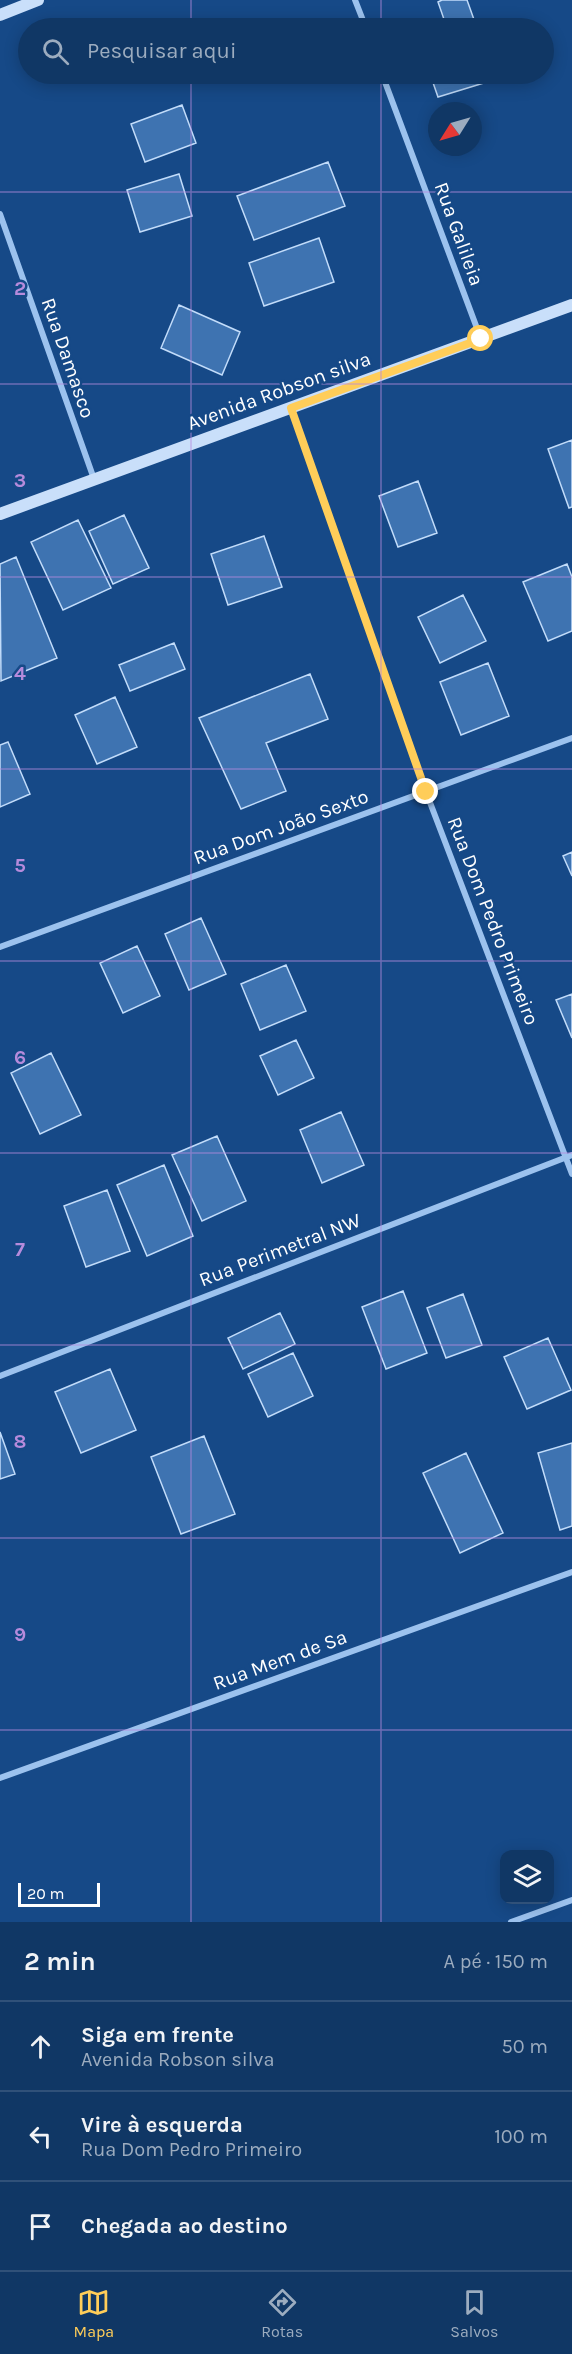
<!DOCTYPE html>
<html lang="pt">
<head>
<meta charset="utf-8">
<style>
	:root { --surface:#103765; --page:#193f6b; --text:#f1f3f6; --muted:#9cacbf; --line:#305179; --accent:#ffcd59 }
	body { margin:0; font-family:Karla,sans-serif; background:var(--page); color:var(--text) }
	.controls { position:absolute; right:18px; bottom:18px; display:grid; overflow:hidden; border-radius:12px; box-shadow:0 3px 15px #0003 }
	.controls button { width:54px; height:54px; display:grid; place-items:center; padding:0; border:0; border-bottom:2px solid var(--line); background:var(--surface); color:var(--text); font:30px sans-serif }
	.compass { position:absolute; left:428px; top:102px; width:54px; height:54px; border-radius:50%; background:var(--surface); box-shadow:0 3px 15px #0003; rotate:233deg }
	.scale { position:absolute; left:18px; bottom:15px; width:82px; box-sizing:border-box; padding-left:6px; border:3px solid #fff; border-top:0; font-size:16px; line-height:21px; white-space:nowrap; color:#fff; -webkit-text-stroke:4px #164987; paint-order:stroke }
	.stop { position:absolute; width:18px; height:18px; margin:-14px; border:4px solid #ffcd59; border-radius:50%; background:#fff }
	.stop.end { background:#ffcd59; border-color:#fff; box-shadow:0 2px 6px #0008 }
	.list { margin:0; padding:0; list-style:none }
	h2 { display:flex; justify-content:space-between; align-items:center; height:78px; margin:0; padding:0 24px; font-size:26px }
	h2 small { font-size:20px; font-weight:400; color:var(--muted) }
	.list li { display:grid; grid-template-columns:39px 1fr auto; gap:18px; align-items:center; box-sizing:border-box; height:90px; padding:0 24px; border-top:2px solid var(--line) }
	.list b { display:block; font-size:22px; white-space:nowrap }
	.list p { margin:0; font-size:20px; white-space:nowrap; color:var(--muted) }
	.list em { font-size:20px; font-style:normal; color:var(--muted) }
	.icon { flex:none; width:33px; height:33px; fill:none; stroke:currentColor; stroke-width:2; stroke-linecap:round; stroke-linejoin:round }
	.map { position:relative; flex:none; width:572px; height:1922px; overflow:hidden }
	.search { position:absolute; background:var(--surface); box-shadow:0 3px 15px #0003; left:18px; right:18px; top:18px; height:66px; display:flex; align-items:center; gap:15px; box-sizing:border-box; padding:0 21px; border-radius:33px; color:var(--muted); font-size:22px }
	.sheet { height:348px; background:var(--surface) }
	nav { display:flex; justify-content:space-around; align-items:center; box-sizing:border-box; height:84px; border-top:2px solid var(--line); background:var(--surface); font-size:16px; color:var(--muted) }
	nav a { display:grid; justify-items:center; gap:3px }
	nav .on { color:var(--accent) }
	.map>svg:first-child { display:block }
	.building { fill:#3e73b1; stroke:#c2dcfa; stroke-width:1.5 }
	.lines { fill:none; stroke-linecap:round; stroke-linejoin:round }
	.street { stroke:#9cc2ee; stroke-width:6 }
	.secondary { stroke:#c9dffa; stroke-width:12 }
	.route { stroke:#ffcd59; stroke-width:8 }
	.grid { fill:none; stroke:#b68bdc; stroke-width:1.5; stroke-opacity:0.55 }
	.labels { text-anchor:middle; dominant-baseline:central; stroke-width:5; stroke-linejoin:round; paint-order:stroke }
	.street-label { font-size:20px; fill:#fff; stroke:#164987 }
	.grid-label { font-size:20px; text-anchor:middle; font-weight:bold; fill:#b68bdc; stroke:#164987; stroke-width:5; stroke-linejoin:round; paint-order:stroke }
</style>
</head>
<body>
<div class="map">
<svg width="572" height="1922" viewBox="0 0 572 1922">
	<rect width="100%" height="100%" fill="#164987"/>
	<path class="building" d="M442 0H467L477 28H447L438 2Z
		M430 74H496L497 79 438 97Z
		M182 105 196 143 145 162 131 124Z
		M328 162 345 206 254 240 237 196Z
		M179 174 192 216 140 232 127 190Z
		M319 238 334 282 264 306 249 263Z
		M179 305 240 332 222 375 161 348Z
		M572 440V507L569 508 548 449Z
		M418 481 437 533 398 547 379 496Z
		M124 515 149 568 113 584 89 531Z
		M78 520 111 588 63 610 31 542Z
		M264 536 282 587 228 605 211 554Z
		M16 557 57 658 1 681 0 564Z
		M567 564 572 577V631L548 641 523 582Z
		M463 595 486 641 440 663 418 617Z
		M174 643 185 669 130 691 119 665Z
		M488 663 509 716 461 735 440 682Z
		M310 674 328 719 266 743 286 791 241 809 199 718Z
		M115 697 137 747 97 764 75 715Z
		M8 742 30 794 0 807V745Z
		M572 852V876L563 856Z
		M201 918 226 974 189 990 165 934Z
		M137 946 160 996 123 1013 100 963Z
		M286 965 306 1011 260 1030 241 984Z
		M572 994V1038L556 1000Z
		M296 1040 314 1078 278 1095 260 1056Z
		M51 1053 81 1115 40 1134 11 1073Z
		M341 1112 364 1165 322 1183 300 1130Z
		M217 1136 246 1201 202 1221 172 1155Z
		M164 1165 193 1236 147 1256 117 1185Z
		M107 1190 130 1251 86 1267 64 1206Z
		M403 1291 427 1353 386 1369 362 1307Z
		M463 1294 482 1345 446 1358 427 1308Z
		M280 1313 295 1344 243 1369 228 1338Z
		M548 1338 571 1390 527 1409 504 1357Z
		M293 1353 313 1396 268 1417 248 1374Z
		M110 1369 136 1430 81 1453 55 1392Z
		M0 1432 15 1474 0 1479Z
		M204 1436 235 1514 181 1534 151 1457Z
		M572 1443V1526L560 1530 538 1453Z
		M466 1453 503 1533 460 1553 423 1473Z"/>
	<g class="lines">
		<path class="street" d="M355 0 366 28
			M382 74 481 339
			M0 214 94 479
			M291 408 426 792 572 1174
			M0 947 572 738
			M0 1376 572 1155
			M0 1778 572 1572
			M511 1922 572 1900"/>
		<path class="secondary" d="M0 15 38 0
			M0 514 572 305"/>
	</g>
	<g class="lines">
		<path class="route" d="M426 792 291 408 481 339"/>
	</g>
	<path class="grid" d="M191 0V28M381 0V28M191 74V1922M381 74V1922M0 192H572M0 384H572M0 577H572M0 769H572M0 961H572M0 1153H572M0 1345H572M0 1538H572M0 1730H572"/>
	<g class="labels">
		<g class="street-label">
			<text transform="translate(459 234) rotate(70)">Rua Galileia</text>
			<text transform="translate(68 358) rotate(71)">Rua Damasco</text>
			<text transform="translate(279 391) rotate(-20)">Avenida Robson silva</text>
			<text transform="translate(281 827) rotate(-20)">Rua Dom João Sexto</text>
			<text transform="translate(493 921) rotate(69)">Rua Dom Pedro Primeiro</text>
			<text transform="translate(280 1250) rotate(-21)">Rua Perimetral NW</text>
			<text transform="translate(280 1660) rotate(-20)">Rua Mem de Sa</text>
		</g>
	</g>
	<g class="grid-label">
		<text x="20" y="295">2</text>
		<text x="20" y="487">3</text>
		<text x="20" y="680">4</text>
		<text x="20" y="872">5</text>
		<text x="20" y="1064">6</text>
		<text x="20" y="1256">7</text>
		<text x="20" y="1448">8</text>
		<text x="20" y="1641">9</text>
	</g>
</svg>
<div class="controls">
<button><svg class="icon" aria-label="layers" viewBox="0 0 24 24"><path d="M12 4l9 5-9 5-9-5zM3 14l9 5 9-5"/></svg></button>
</div>
<svg class="compass" viewBox="-18 -18 36 36"><path d="M0-13l5 13h-10z" fill="#e53935"/><path d="M0 13l5-13h-10z" fill="#9cacbf"/></svg>
<div class="scale">20 m</div>
<div class="stop" style="left:481px;top:339px"></div>
<div class="stop end" style="left:426px;top:792px"></div>
<div class="search"><svg class="icon" aria-label="search" viewBox="0 0 24 24"><circle cx="10" cy="10" r="6"/><path d="M15 15l6 6"/></svg>Pesquisar aqui</div>
</div>
<section class="sheet">
<h2>2 min<small>A pé · 150 m</small></h2>
<ul class="list">
<li><svg class="icon" aria-label="ahead" viewBox="0 0 24 24"><path d="M12 20V5M6 11l6-6 6 6"/></svg><div><b>Siga em frente</b><p>Avenida Robson silva</p></div><em>50 m</em></li>
<li><svg class="icon" aria-label="left" viewBox="0 0 24 24"><path d="M17 20v-9H6M10 6l-5 5 5 5"/></svg><div><b>Vire à esquerda</b><p>Rua Dom Pedro Primeiro</p></div><em>100 m</em></li>
<li><svg class="icon" aria-label="arrive" viewBox="0 0 24 24"><path d="M6 21V4h12l-3 4 3 4H6"/></svg><div><b>Chegada ao destino</b></div></li>
</ul>
</section>
<nav>
<a class="on"><svg class="icon" aria-label="map" viewBox="0 0 24 24"><path d="M3 6l6-2 6 2 6-2v14l-6 2-6-2-6 2zM9 4v14M15 6v14"/></svg>Mapa</a>
<a><svg class="icon" aria-label="directions" viewBox="0 0 24 24"><path d="M12 3l9 9-9 9-9-9zM9 14v-3h6M13 9l2 2-2 2"/></svg>Rotas</a>
<a><svg class="icon" aria-label="saved" viewBox="0 0 24 24"><path d="M7 4h10v16l-5-4-5 4z"/></svg>Salvos</a>
</nav>
</body>
</html>
